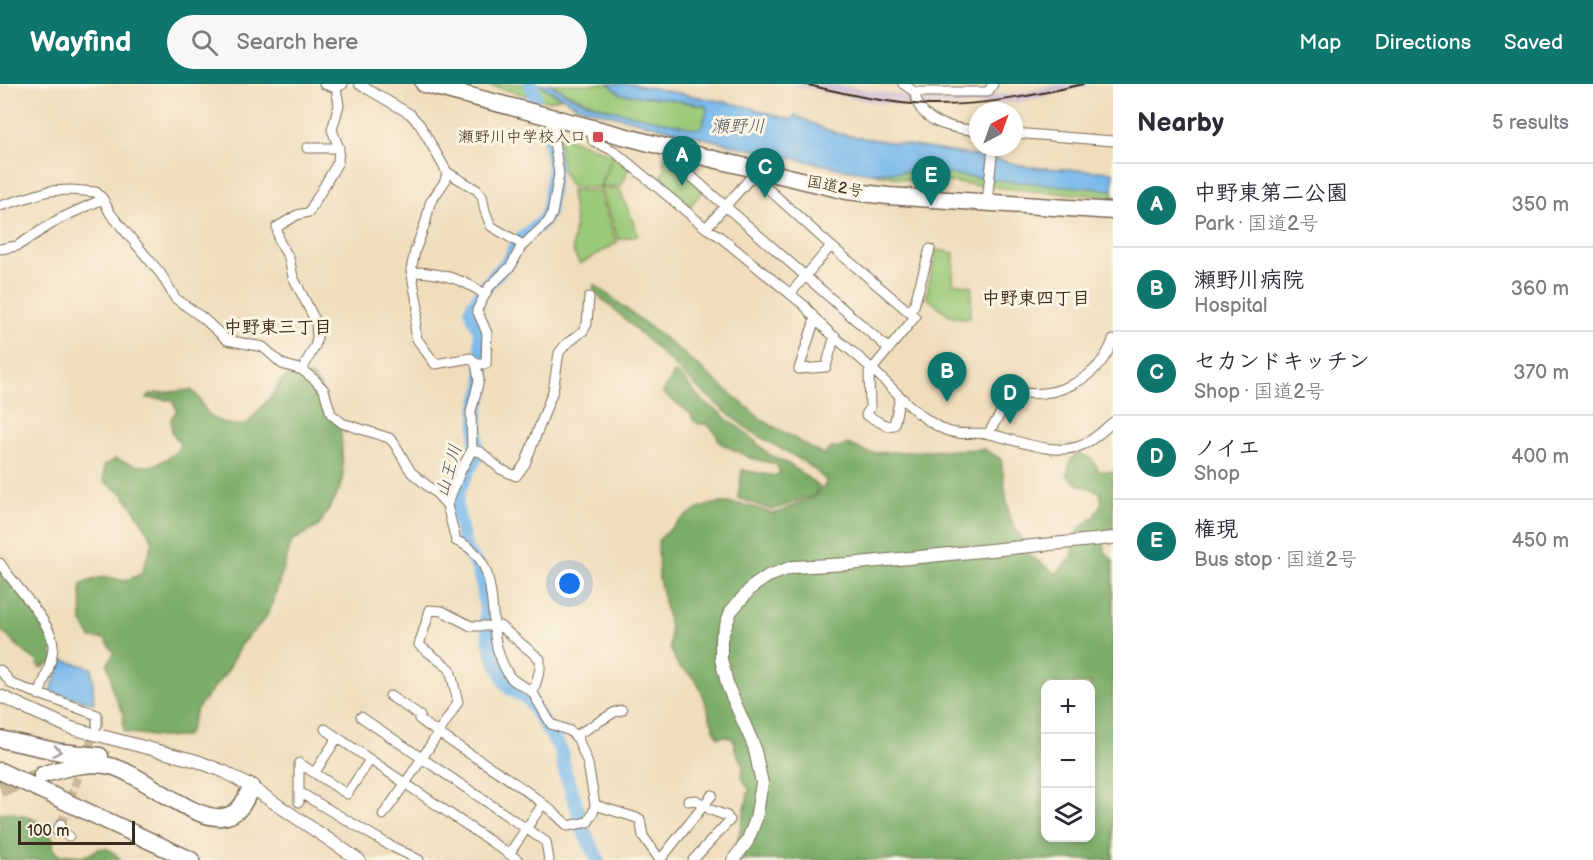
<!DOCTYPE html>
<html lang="en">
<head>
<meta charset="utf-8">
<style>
	:root { --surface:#fff; --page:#f7f7f7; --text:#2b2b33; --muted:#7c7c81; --line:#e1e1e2; --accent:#0f766e }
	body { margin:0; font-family:"Balsamiq Sans","Klee One",sans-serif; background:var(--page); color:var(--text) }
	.controls { position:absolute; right:18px; bottom:18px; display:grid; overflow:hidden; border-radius:12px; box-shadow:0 3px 9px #0003 }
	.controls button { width:54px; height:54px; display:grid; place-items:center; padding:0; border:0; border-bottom:2px solid var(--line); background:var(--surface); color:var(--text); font:30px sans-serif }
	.compass { position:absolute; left:969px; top:18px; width:54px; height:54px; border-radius:50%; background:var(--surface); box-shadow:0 3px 9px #0003; rotate:41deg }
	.scale { position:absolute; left:18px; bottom:15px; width:117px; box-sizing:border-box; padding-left:6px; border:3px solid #3b2a1e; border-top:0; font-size:16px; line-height:21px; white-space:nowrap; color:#3b2a1e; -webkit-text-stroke:4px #fcf5e5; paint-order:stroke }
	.you { position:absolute; left:570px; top:500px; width:21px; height:21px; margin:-15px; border:4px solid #fff; border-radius:50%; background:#1a73e8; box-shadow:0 0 0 9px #1a73e833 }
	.badge { display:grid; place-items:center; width:39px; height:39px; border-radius:50%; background:var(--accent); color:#fff; font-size:20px; font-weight:700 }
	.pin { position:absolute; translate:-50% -50px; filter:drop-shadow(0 2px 3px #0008) }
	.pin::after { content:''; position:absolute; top:32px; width:21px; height:18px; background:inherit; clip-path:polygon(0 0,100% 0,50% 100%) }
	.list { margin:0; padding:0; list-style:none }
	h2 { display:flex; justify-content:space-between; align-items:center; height:78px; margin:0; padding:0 24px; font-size:26px }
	h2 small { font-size:20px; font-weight:400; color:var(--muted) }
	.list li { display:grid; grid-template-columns:39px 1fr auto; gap:18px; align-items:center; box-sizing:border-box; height:84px; padding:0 24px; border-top:2px solid var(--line) }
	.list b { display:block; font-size:22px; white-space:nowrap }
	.list p { margin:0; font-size:20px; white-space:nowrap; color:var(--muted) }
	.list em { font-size:20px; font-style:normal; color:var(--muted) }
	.icon { flex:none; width:33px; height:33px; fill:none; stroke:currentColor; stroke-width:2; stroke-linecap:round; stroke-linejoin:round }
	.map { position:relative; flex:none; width:1113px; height:776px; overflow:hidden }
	header { display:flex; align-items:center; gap:36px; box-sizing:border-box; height:84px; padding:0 30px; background:var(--accent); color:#fff }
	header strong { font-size:28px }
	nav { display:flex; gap:33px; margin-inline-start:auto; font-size:21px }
	.search { width:420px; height:54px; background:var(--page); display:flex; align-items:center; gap:15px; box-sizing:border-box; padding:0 21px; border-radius:33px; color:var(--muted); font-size:22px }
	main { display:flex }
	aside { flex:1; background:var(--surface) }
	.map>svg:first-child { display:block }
	.industrial { fill:#cdbed2 }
	.green { fill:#9ac977; stroke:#6a7a4a; stroke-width:1.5 }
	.forest { fill:#7bad68; stroke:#5b6c43; stroke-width:1.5; fill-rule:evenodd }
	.water { fill:#76b8eb; stroke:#587184; stroke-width:1.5 }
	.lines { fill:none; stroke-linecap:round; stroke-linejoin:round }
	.river { stroke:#76b8eb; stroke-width:14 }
	.street-tunnel { stroke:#cbb99c; stroke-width:9; stroke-dasharray:9 4.5; stroke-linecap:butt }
	.highway-tunnel { stroke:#cbb99c; stroke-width:16; stroke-dasharray:16 8; stroke-linecap:butt }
	.street-casing { stroke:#7a6955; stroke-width:11 }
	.secondary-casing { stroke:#7a6955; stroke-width:14 }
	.highway-casing { stroke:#7a6955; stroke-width:19 }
	.street { stroke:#fff; stroke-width:9 }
	.secondary { stroke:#fff; stroke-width:12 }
	.highway { stroke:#fff; stroke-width:16 }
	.rail { stroke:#3b2a1e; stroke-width:2 }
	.oneway { stroke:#a79f9a }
	.poi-dot { fill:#d1495b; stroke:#fcf5e5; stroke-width:2 }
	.labels { text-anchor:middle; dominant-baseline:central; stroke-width:6; stroke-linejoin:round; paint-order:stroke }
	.poi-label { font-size:16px; fill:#3b2a1e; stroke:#fcf5e5; text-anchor:end }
	.street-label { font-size:16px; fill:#3b2a1e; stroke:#fcf5e5 }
	.water-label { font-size:18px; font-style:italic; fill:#4d555c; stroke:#fcf5e5 }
	.neighbourhood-label { font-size:18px; font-weight:bold; fill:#3b2a1e; stroke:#fcf5e5 }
</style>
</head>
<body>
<header>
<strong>Wayfind</strong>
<div class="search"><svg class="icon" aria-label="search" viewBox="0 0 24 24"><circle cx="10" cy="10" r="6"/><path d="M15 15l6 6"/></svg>Search here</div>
<nav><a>Map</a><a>Directions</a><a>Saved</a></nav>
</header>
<main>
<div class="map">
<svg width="1113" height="776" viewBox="0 0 1113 776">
	<rect width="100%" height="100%" fill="#fcf5e5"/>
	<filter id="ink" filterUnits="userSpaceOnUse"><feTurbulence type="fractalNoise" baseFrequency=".0167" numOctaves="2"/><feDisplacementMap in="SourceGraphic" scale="12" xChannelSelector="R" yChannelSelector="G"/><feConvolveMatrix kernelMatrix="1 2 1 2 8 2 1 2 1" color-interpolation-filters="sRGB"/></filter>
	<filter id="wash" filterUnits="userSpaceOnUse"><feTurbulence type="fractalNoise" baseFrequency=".008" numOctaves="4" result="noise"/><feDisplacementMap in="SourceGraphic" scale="24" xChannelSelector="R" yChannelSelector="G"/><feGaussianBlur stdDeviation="1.35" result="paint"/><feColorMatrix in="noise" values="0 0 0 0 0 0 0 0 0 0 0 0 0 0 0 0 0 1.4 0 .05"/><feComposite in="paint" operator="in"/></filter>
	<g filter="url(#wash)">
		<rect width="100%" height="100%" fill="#efddbb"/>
		<path class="industrial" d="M787 0H832L913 13 952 14 1020 9 1060 0H1097L1020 18 951 23 876 19Z"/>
		<path class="green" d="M484 0H539L560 14 548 17Z
			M550 0H609L621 10 669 15 706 22 707 27 702 42 697 45C644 34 597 27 550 0Z
			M557 50 620 74 629 83 621 103 601 102 612 73 599 104 571 103 563 89Z
			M664 72 683 76 702 108 690 122 660 96 666 82 663 81Z
			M923 87 1113 106V113L1034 107 940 97 910 96 871 89Z
			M601 104 620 106 638 151 619 156 600 106Z
			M571 106 598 107 617 159 580 180C568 163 574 159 575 140 575 129 572 117 571 106Z
			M936 166 954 169 953 199 972 202 970 235 951 232 926 213Z"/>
		<path class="forest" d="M594 200 672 260 762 336 823 371 831 364H839L848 360 870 369 984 365 1001 375 1009 432 1029 470 1056 490 1072 473 1078 446 1095 432 1102 418 1100 408 1076 399 1067 391 1070 377 1077 369 1091 374 1099 387 1113 388V444L1104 453 1105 468 1113 477V776H729L737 760 749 706 742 693 743 682 735 665 733 655 726 652 718 653C704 628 707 596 679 583L670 564V544L659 494 658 457C698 416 720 410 774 430L816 412 827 398C806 373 774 364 748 345 693 304 647 252 594 208ZM1046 600H1090V754H1046Z
			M295 289 312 293 319 301 332 334 341 344 343 392 339 407 319 442 292 457 273 518 265 535 240 561 228 586 196 626 189 649 184 653H161L124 648 123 629 112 606 111 592 107 581 114 569 105 555 91 554 82 538 81 500 98 494 108 493 125 497 141 490 153 458 140 434 124 411 104 397V382L115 375C146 385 152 386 178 367L180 359 172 349 171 335 177 326 172 316 147 314 150 310 191 306C201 313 198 315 204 324 212 339 232 342 246 341 254 332 261 324 269 315 281 302 275 297 295 289Z
			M674 289 681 292 703 318 721 329 726 335 742 346 770 371 790 381 820 403 814 411 772 426 738 414 742 386 775 392 780 389 776 380 750 374 720 359 715 348 707 340H699L693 336 691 330 663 309Z
			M0 484 4 486 5 496 14 500 52 547 57 557 51 570 57 577 55 580H48L41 584 37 581 38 577C23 569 13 556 0 546Z
			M7 728C32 733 39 735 54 756L52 764 58 771C66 770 82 773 87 771 91 770 93 768 96 766 108 761 113 768 121 776H0V729Z"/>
		<path class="water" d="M539 0H550L574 14 607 25 697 45 702 42 707 27 706 22 669 15 621 10 609 0H632L745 22 792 36 795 31 824 45 840 50 1000 76 1028 83 1113 88V106L997 96 923 87 870 89 838 84 737 62 579 23Z
			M63 576 92 584 94 619 50 608Z"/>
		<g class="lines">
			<path class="river" d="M531 0 535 12
				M544 40 549 55 554 83 548 129 542 138 520 156 514 165 510 175 484 204 473 221 471 227 480 247 484 302 477 325 476 373 467 388 458 408 456 422 465 464 477 482 483 502 490 559 494 573 506 599 511 605 527 614 561 666 565 688 577 723 581 742 598 776"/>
		</g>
	</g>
	<g filter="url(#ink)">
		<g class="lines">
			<path class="street-tunnel" d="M61 740 95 646"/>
			<path class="highway-tunnel" d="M0 705 42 691"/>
			<defs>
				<path id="street" d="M324 0 336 4 343 0
					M359 0 410 30 420 41 447 88 445 97 430 119 426 137 415 167 411 186 418 224 415 243 417 255 435 280 471 274 476 280H486L487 249 477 226 489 203 511 182 521 163 548 138 552 130 559 90 550 32
					M903 0 915 8H988L993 0
					M915 8C918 40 952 44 978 47
					M591 43 593 57 614 67 706 144 719 152 805 222C823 247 850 264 872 285 895 306 916 333 945 346 960 353 976 347 990 350 1016 356 1054 372 1080 362 1092 358 1103 346 1113 338
					M1014 49 1113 57
					M307 64H339
					M688 69 684 86 889 265
					M447 88 477 106 482 112 485 127 491 142 523 161
					M753 91 831 162 915 233 869 289 870 324 866 331 887 342 894 341 900 313
					M987 118 993 63
					M0 122 49 107 71 106 96 108 103 115
					M706 144 753 91 755 87
					M0 165 17 162 59 135 103 115 110 129 161 190 175 214 203 234 227 256 263 263 282 280 302 286 315 296 324 306 331 330 342 339 389 354 394 359 411 388 436 409 447 421
					M411 188C439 188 462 194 484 210
					M790 210 831 162
					M909 228 914 222 930 165
					M815 235 799 285 826 283 833 258 836 253
					M476 280 479 296 471 328 472 366 461 386 447 421 456 457C498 471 490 524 496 559 498 569 503 581 508 590 513 600 526 601 533 609
					M302 286 315 262 317 254 316 238 293 193 289 174 279 157 277 143 297 131 309 128 338 78 339 64 332 46 339 21 336 4
					M988 350 1014 307C1053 317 1099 296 1113 256
					M472 366 481 368 500 385 516 392 525 380 553 307 559 269 565 261 583 247 587 240 589 213
					M0 479C12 499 53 540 53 561 53 578 44 596 39 611
					M0 586 12 600 97 631V641
					M361 633 546 758 549 776
					M325 645 518 776
					M575 652 615 628 622 626
					M315 688 337 654
					M299 708 389 761 419 776
					M688 717 696 716 711 726 727 732
					M299 718V679L347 710 370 676
					M595 721 640 735 643 752 660 776
					M383 731C409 695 435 655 458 618L450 585 419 561 430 526 442 527 471 542H500L540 575V585L533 609 551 640 570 647 578 655 588 680 595 721 593 729 588 738 568 742C525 699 467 672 419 635L420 632 390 612
					M61 740 57 747 69 752
					M509 770 543 720
					M660 776 712 711
					M693 776 730 736"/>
				<path id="secondary" d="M0 612 71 644 197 677 225 688 251 703 359 776
					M733 776 747 758 756 735 762 699 754 662 728 603 721 575V555L731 527 752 503 768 492 793 483 848 480 1113 454"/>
				<path id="highway" d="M424 0 688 69 847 107 888 112 1113 127
					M0 655 60 668 100 672
					M0 687 191 776
					M42 691C64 684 87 677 110 682 143 689 200 745 230 731 242 726 246 714 251 703"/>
			</defs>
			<use href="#street" class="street-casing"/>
			<use href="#secondary" class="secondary-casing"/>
			<use href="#highway" class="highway-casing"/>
			<use href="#street" class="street"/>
			<use href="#secondary" class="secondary"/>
			<use href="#highway" class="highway"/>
			<path class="rail" d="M803 0C844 9 887 20 929 21 981 22 1033 12 1083 0"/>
		</g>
		<defs><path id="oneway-chevron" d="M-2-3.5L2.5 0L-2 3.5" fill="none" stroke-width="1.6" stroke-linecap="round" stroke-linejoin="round" transform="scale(1.5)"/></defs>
		<use class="oneway" href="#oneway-chevron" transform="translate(57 667) rotate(9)"/>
	</g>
	<rect class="poi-dot" x="592" y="47" width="12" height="12" rx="3"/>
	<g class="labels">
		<g class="poi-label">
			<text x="586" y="53">瀬野川中学校入口</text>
		</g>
		<g class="street-label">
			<text transform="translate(835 103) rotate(11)">国道2号</text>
		</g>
		<g class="water-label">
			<text x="738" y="42">瀬野川</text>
			<text transform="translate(449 387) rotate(-74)">山王川</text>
		</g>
		<g class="neighbourhood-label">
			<text x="1036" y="214">中野東四丁目</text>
			<text x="278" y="243">中野東三丁目</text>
		</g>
	</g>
</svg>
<div class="controls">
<button>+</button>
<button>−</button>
<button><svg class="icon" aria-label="layers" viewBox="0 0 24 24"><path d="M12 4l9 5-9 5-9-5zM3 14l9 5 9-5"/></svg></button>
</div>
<svg class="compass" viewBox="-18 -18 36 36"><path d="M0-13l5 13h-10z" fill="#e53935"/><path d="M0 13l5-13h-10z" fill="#7c7c81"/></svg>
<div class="scale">100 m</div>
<div class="you"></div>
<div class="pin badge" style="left:682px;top:102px">A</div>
<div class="pin badge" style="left:947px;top:318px">B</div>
<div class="pin badge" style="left:765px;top:114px">C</div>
<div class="pin badge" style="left:1010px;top:340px">D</div>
<div class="pin badge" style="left:931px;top:122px">E</div>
</div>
<aside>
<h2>Nearby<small>5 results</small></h2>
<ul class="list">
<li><span class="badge">A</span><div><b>中野東第二公園</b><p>Park · 国道2号</p></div><em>350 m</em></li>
<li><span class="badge">B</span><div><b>瀬野川病院</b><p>Hospital</p></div><em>360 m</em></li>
<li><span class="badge">C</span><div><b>セカンドキッチン</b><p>Shop · 国道2号</p></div><em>370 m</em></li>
<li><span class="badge">D</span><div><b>ノイエ</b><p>Shop</p></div><em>400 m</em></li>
<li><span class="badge">E</span><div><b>権現</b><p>Bus stop · 国道2号</p></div><em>450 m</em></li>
</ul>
</aside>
</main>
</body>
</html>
